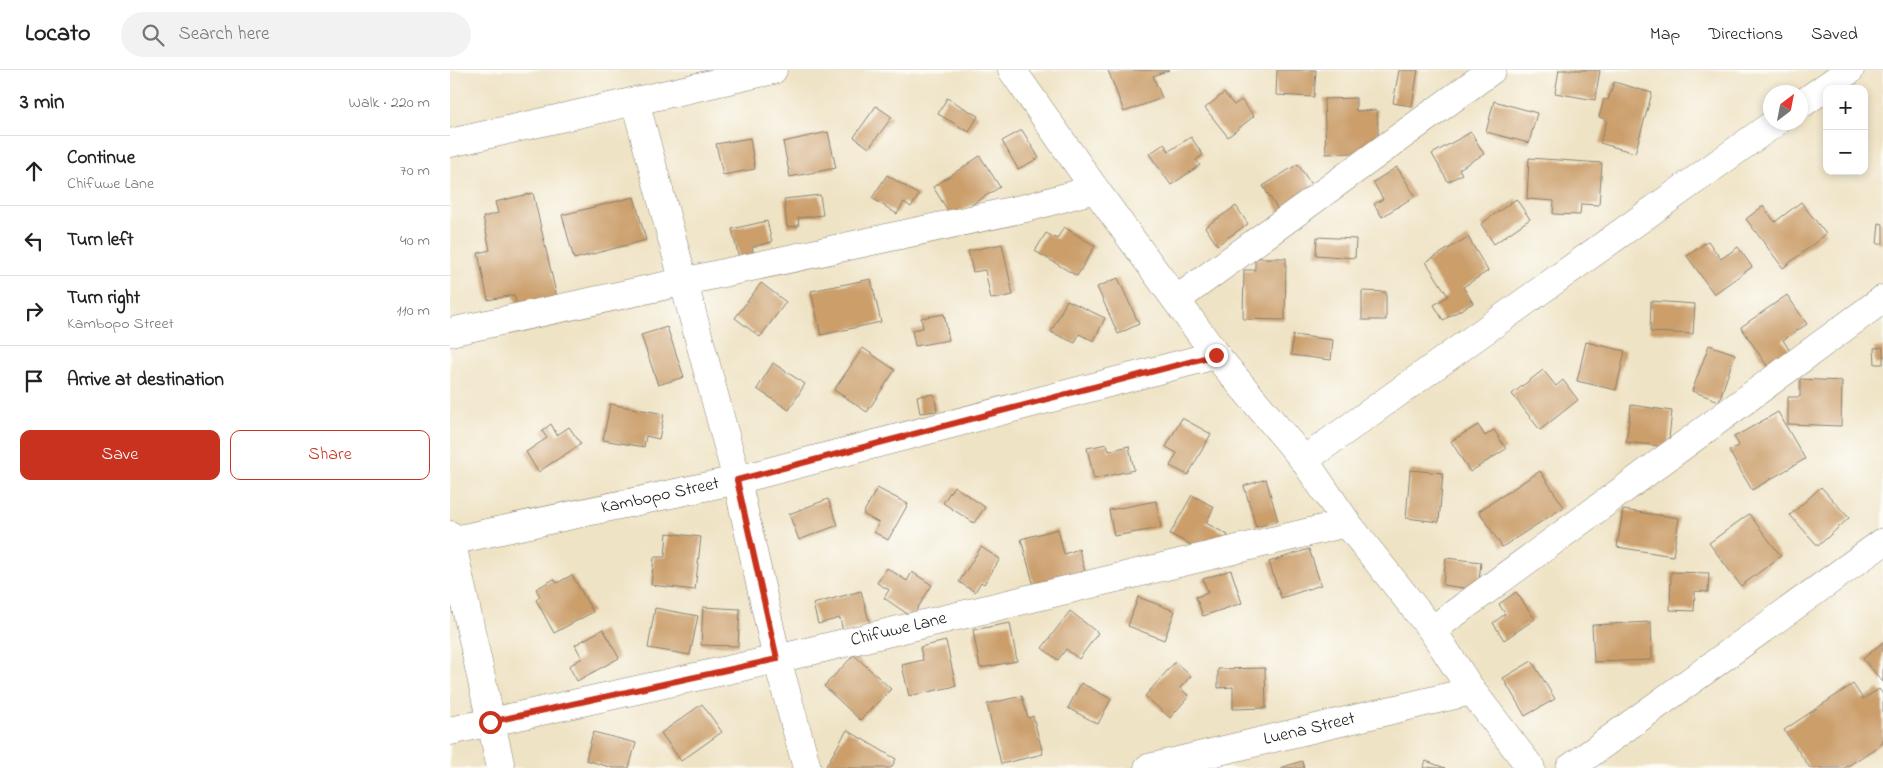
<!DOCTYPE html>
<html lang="en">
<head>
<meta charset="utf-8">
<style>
	:root { --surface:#fff; --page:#f2f2f2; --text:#222; --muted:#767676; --line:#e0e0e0; --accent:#c8321e }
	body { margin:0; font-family:"Indie Flower",sans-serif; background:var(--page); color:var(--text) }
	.controls { position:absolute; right:15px; top:15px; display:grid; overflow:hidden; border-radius:10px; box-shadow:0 2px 8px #0003 }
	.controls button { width:45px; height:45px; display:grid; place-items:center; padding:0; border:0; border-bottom:1px solid var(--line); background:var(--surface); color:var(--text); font:25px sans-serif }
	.compass { position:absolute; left:1313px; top:15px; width:45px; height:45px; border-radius:50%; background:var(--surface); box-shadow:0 2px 8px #0003; rotate:32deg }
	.stop { position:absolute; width:15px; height:15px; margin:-11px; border:4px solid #c8321e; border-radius:50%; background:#fff }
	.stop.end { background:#c8321e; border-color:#fff; box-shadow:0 1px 5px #0008 }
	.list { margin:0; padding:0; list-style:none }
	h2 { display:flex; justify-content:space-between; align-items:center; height:65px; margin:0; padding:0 20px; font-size:21px }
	h2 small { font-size:16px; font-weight:400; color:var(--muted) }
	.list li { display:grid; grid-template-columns:32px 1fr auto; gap:15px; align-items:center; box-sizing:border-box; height:70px; padding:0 20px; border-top:1px solid var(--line) }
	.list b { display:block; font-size:19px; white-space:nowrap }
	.list p { margin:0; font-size:16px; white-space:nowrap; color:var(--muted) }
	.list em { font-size:16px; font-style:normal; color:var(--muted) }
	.actions { display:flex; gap:10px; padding:15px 20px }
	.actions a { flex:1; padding:11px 0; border:1px solid var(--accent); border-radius:10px; text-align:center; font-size:18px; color:var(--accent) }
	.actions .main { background:var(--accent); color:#fff }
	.icon { flex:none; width:28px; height:28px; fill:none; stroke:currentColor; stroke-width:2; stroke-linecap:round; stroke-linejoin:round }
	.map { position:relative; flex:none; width:1433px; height:698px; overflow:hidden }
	header { display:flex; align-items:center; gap:30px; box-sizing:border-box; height:70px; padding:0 25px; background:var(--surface); border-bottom:1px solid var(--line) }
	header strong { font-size:24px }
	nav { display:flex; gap:28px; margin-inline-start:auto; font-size:18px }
	.search { width:350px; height:45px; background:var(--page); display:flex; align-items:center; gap:12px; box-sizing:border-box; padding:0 18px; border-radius:28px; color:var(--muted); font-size:19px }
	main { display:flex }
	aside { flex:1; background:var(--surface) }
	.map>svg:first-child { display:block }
	.building { fill:#cb9e6a }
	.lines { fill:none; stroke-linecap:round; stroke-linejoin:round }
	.minor-casing { stroke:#868070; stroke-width:29 }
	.tertiary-casing { stroke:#868070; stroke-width:29 }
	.minor { stroke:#fff; stroke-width:28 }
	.tertiary { stroke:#fff; stroke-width:28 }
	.route { stroke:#c8321e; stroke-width:6 }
	.labels { text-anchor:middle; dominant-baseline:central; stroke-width:4; stroke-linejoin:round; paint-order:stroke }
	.street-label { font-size:18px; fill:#1c1c1c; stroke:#fdfcf7 }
</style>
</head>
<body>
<header>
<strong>Locato</strong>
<div class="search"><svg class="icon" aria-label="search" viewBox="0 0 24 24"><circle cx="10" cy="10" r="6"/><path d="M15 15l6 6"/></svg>Search here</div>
<nav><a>Map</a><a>Directions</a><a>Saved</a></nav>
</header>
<main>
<aside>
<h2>3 min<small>Walk · 220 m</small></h2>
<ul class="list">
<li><svg class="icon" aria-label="ahead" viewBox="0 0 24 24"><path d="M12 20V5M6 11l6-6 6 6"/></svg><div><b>Continue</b><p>Chifuwe Lane</p></div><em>70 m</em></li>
<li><svg class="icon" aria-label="left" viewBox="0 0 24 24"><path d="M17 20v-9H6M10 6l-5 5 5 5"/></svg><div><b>Turn left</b></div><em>40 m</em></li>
<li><svg class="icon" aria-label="right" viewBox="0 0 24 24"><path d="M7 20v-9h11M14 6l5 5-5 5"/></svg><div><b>Turn right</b><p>Kambopo Street</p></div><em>110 m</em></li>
<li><svg class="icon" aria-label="arrive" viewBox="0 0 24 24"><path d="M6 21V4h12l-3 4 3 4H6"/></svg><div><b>Arrive at destination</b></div></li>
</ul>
<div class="actions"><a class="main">Save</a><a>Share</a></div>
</aside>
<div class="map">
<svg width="1433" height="698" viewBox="0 0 1433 698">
	<rect width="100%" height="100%" fill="#fdfcf7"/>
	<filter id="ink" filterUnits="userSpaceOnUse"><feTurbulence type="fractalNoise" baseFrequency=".02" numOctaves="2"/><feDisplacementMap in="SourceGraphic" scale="10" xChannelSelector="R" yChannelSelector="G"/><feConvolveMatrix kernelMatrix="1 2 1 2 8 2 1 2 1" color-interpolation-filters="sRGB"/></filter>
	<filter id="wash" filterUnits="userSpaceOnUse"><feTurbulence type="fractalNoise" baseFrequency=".0096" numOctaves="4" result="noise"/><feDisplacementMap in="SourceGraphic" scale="20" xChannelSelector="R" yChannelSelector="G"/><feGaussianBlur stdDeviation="1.12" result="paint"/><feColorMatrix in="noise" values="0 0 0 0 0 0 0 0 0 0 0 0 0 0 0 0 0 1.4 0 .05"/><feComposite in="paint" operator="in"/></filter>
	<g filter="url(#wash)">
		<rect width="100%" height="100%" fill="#efe3c5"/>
		<g id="blocks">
			<path class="building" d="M658 0H719L703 6 712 28 674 42Z
				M827 0H866L864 27 826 25Z
				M949 0H968L962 36 943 33Z
				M1109 0H1150L1145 30 1105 23Z
				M1164 12 1202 23 1185 83 1150 73 1157 50 1149 47 1154 29 1158 30Z
				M774 23 784 35 791 30 804 46 778 67 755 38Z
				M497 28 528 46 519 62 488 44Z
				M906 28V41L927 40 929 82 876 84 874 29Z
				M1044 31 1087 43 1079 73 1036 62Z
				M426 36 442 47 419 78 404 67Z
				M572 60 589 88 568 99 552 71Z
				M378 62 386 98 340 107 333 72Z
				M1021 62 1034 84 1009 99 1012 104 998 112 982 84Z
				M741 67 753 85 746 90 750 95 721 115 699 84 714 74 719 81Z
				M300 68 305 99 273 105 266 74Z
				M530 86 550 117 502 147 483 117Z
				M1079 88 1152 93 1149 135 1131 134 1130 145 1103 144 1104 131 1077 129Z
				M848 94 865 121 830 143 813 116Z
				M947 97 965 126 932 147 924 134 933 129 923 112Z
				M437 105 469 125 461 137 454 132 447 144 422 128Z
				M83 123 108 232 68 241 64 225 38 230 28 183 40 180 33 147 48 143 45 132Z
				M370 125 373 145 348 148 349 156 337 157 334 129Z
				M184 127 196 170 124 189 112 145Z
				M1066 129 1080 149 1044 174 1031 154Z
				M1351 132 1376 164 1333 198 1296 149 1313 136 1325 152Z
				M786 136 798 154 767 175 755 157Z
				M317 151 322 172 302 177 306 193 291 197 282 159Z
				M1429 153 1433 154V174H1427Z
				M614 157 645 176 627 206 585 181 596 163 607 169Z
				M867 167 906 169 905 188 866 185Z
				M1018 167 1038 201 1013 217 1023 233 993 250 984 235 998 226 976 192Z
				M1258 171 1271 189 1288 177 1302 197 1264 224 1237 186Z
				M552 174 563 225 541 229 535 200 523 202 518 181Z
				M805 188H836L835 250 793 249 794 200H805Z
				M668 208 689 254 668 264 647 217Z
				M421 209 431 252 371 265 361 221Z
				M311 213 336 232 310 267 285 248Z
				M912 221 936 222V250H912Z
				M1337 225 1357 254 1333 270 1340 281 1317 296 1291 257Z
				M617 230 655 248 644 271 629 264 625 273 601 262Z
				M1201 231 1245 234 1243 264 1200 262Z
				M494 244 499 270 465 276 462 260 473 258 471 248Z
				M217 257 234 307 208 315 191 265Z
				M843 265 883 270 881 290 841 285Z
				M1136 272 1175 281 1166 320 1127 311Z
				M1259 275 1285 284 1269 331 1242 321Z
				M1433 277V294H1425L1424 278Z
				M413 278 445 300 417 342 384 320Z
				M323 293 355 314 339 340 307 319Z
				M1093 300 1106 316 1113 310 1128 330 1090 360 1062 324Z
				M1350 309 1392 311 1391 356 1338 354V327H1350Z
				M484 324 487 341 470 343 467 326Z
				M160 334 214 344 209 369 196 366 194 377 153 370Z
				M1181 335 1222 341 1218 377 1176 372Z
				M1328 342 1355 389 1302 420 1279 381 1289 375 1284 367Z
				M732 348 761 364 738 405 720 396 727 383 716 377Z
				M101 354 107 365 119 357 131 374 88 402 76 382 97 368 92 361Z
				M1028 355 1035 366 1044 360 1056 379 1020 402 1001 371Z
				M657 374 659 381 679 376 684 400 644 409 637 378Z
				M960 400 993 403 989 452 956 448Z
				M1090 401 1114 437 1052 477 1029 441Z
				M816 409 828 451 806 457 794 416Z
				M504 416 535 437 524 453 493 433Z
				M1371 417 1399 448 1368 476 1340 445Z
				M427 418 458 434 438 470 424 462 429 453 413 444Z
				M742 425 764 437 756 453 778 465 766 488 720 464Z
				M378 429 388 455 349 470 339 444Z
				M706 431 711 458 664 466 659 440Z
				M1173 440 1229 448 1223 486 1167 477Z
				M1299 444 1331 486 1291 516 1259 473Z
				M608 459 614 484 629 479 636 506 585 520 571 469Z
				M217 463 251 467 245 520 201 515 204 487H215Z
				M531 477 550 489 534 514 531 512 525 522 509 512Z
				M859 479 871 515 831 528 819 492Z
				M996 488 1031 492 1028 520 993 515Z
				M437 498 457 511 462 502 482 515 462 547 434 528 439 520 427 513Z
				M781 500 792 533 753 546 746 527 758 523 753 509Z
				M1221 502 1259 503 1258 522 1245 521 1244 541 1220 540Z
				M122 505 143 542 104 563 86 530 90 527 86 519 104 509 107 513Z
				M411 521 420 554 393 562 390 548 368 554 363 534Z
				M1066 522 1085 549 1054 570 1043 553 1055 544 1049 534Z
				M688 527 725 541 714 570 678 556Z
				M253 537 290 539 288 576 251 575Z
				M205 538 248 546 240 585 198 578Z
				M620 541 648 563 629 589 616 579 608 590 592 578Z
				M1201 552 1202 590 1144 592 1142 555Z
				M560 553 567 591 530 598 523 560Z
				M153 559 169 588 127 611 119 596 132 588 125 575Z
				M496 571 506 616 459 626 452 595 473 590 470 577Z
				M1433 572V612L1413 589Z
				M404 585 441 619 410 650 374 616Z
				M1082 591 1105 629 1075 646 1053 608Z
				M725 592 741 606 730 618 739 626 720 648 695 626Z
				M815 598 816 638 783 639V617L768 618V599Z
				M631 613 661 629 648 654 618 638Z
				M1403 614 1413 629 1429 619 1433 624V673L1395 698H1360L1334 660Z
				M572 626 578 648 583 646 593 684 551 694 537 634Z
				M252 634 272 662 231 691 211 663Z
				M397 660 446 689 441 698H379L376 696Z
				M143 662 186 673 179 698H163L136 690Z
				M852 691 854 698H830Z
				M976 691 995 698H973Z"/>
		</g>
	</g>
	<g filter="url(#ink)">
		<use href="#blocks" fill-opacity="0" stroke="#868070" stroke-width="1"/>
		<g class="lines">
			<defs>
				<g id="minor">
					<path d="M562 0 645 119 766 285 854 390 897 453 982 560 1022 621 1081 698"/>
					<path d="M185 31 287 410 327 589 357 698"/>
					<path d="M1350 35 1400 0"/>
					<path d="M0 73 323 0"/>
					<path d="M726 230 1042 0"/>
					<path d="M0 262 580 137 645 119"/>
					<path d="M854 390 1326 52"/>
					<path id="s1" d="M0 471 287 410 766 285"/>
					<path d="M982 560 1433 229"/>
					<path id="s2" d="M0 661 327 589 897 453"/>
					<path id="s3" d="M698 698 1022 621"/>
					<path d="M1120 698 1433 472"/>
				</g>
				<path id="tertiary" d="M0 465 51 698"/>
			</defs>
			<use href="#minor" class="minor-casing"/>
			<use href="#tertiary" class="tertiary-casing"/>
			<use href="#minor" class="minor"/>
			<use href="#tertiary" class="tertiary"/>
		</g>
	</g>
	<g class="lines" filter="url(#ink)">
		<path class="route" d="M40 652 327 589 287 410 766 285"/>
	</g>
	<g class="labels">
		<g class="street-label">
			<text stroke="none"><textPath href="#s1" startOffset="215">Kambopo Street</textPath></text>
			<text stroke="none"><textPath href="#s2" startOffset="460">Chifuwe Lane</textPath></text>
			<text stroke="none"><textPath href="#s3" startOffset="166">Luena Street</textPath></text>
		</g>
	</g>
</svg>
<div class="controls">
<button>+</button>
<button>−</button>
</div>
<svg class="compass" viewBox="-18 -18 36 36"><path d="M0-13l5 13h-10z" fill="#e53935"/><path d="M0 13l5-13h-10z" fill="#767676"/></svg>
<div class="stop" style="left:40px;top:652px"></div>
<div class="stop end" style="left:766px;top:285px"></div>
</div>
</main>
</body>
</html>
